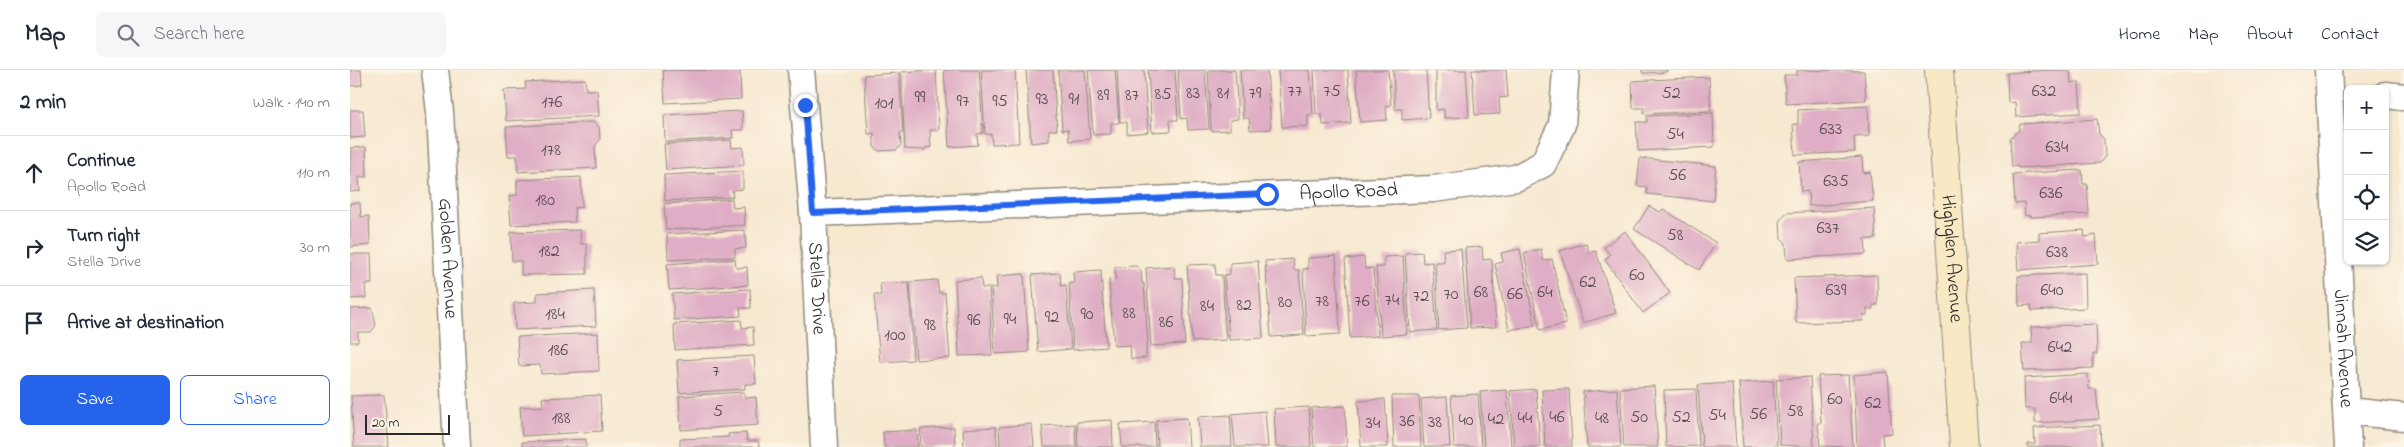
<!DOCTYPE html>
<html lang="en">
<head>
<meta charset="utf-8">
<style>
	:root { --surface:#fff; --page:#f6f6f7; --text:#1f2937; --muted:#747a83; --line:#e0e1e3; --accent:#2563eb }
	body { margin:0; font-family:"Indie Flower",sans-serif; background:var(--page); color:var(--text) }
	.controls { position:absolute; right:15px; top:15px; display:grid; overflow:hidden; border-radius:8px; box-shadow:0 1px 4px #0004 }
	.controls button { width:45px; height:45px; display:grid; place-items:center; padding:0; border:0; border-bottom:1px solid var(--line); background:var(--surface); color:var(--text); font:25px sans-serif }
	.scale { position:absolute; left:15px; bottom:12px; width:85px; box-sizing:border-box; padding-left:5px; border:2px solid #2b2b2b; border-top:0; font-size:14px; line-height:18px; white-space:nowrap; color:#2b2b2b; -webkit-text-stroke:4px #fcf5e5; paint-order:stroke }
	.stop { position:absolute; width:15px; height:15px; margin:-11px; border:4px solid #2563eb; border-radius:50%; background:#fff }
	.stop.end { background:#2563eb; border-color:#fff; box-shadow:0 1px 5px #0008 }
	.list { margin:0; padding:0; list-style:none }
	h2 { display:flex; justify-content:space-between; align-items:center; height:65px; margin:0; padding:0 20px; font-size:21px }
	h2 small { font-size:16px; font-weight:400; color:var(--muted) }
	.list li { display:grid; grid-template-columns:32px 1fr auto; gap:15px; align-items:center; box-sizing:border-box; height:75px; padding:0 20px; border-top:1px solid var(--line) }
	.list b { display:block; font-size:19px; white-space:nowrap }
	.list p { margin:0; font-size:16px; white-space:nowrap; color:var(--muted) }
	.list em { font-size:16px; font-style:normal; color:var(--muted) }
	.actions { display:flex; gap:10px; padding:15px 20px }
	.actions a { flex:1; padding:11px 0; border:1px solid var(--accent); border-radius:8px; text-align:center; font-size:18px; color:var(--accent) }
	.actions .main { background:var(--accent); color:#fff }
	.icon { flex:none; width:28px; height:28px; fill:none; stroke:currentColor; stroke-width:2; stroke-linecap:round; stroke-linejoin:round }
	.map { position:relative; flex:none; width:2054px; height:377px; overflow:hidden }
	header { display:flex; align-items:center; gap:30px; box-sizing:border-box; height:70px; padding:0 25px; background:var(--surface); border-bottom:1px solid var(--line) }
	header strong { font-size:24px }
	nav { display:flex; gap:28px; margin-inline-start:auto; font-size:18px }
	.search { width:350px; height:45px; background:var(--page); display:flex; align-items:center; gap:12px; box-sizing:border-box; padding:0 18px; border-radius:8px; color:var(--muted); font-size:19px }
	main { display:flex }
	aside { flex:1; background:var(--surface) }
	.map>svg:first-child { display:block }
	.building { fill:#dfadc5 }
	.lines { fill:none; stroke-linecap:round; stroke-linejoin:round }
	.street-casing { stroke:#918a7e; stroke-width:29 }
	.secondary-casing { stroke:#918a7e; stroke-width:30 }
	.street { stroke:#fff; stroke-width:26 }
	.secondary { stroke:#f8e8c3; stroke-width:28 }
	.route { stroke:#2563eb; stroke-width:6 }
	.labels { text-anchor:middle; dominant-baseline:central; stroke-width:4; stroke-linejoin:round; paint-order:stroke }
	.number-label { font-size:18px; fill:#584c52 }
	.street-label { font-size:20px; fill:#2b2b2b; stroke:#fcf5e5 }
</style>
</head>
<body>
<header>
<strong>Map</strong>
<div class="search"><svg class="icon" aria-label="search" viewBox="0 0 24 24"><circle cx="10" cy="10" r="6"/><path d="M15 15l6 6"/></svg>Search here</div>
<nav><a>Home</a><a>Map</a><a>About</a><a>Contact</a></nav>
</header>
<main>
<aside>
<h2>2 min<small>Walk · 140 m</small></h2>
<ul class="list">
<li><svg class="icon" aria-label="ahead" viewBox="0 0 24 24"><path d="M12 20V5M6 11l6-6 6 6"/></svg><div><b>Continue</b><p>Apollo Road</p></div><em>110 m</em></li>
<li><svg class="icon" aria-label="right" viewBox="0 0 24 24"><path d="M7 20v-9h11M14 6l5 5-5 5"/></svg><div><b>Turn right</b><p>Stella Drive</p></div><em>30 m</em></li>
<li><svg class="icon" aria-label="arrive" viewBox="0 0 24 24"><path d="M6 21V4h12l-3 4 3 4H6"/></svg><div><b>Arrive at destination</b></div></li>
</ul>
<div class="actions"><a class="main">Save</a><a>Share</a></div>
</aside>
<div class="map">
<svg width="2054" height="377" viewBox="0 0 2054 377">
	<rect width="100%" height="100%" fill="#fcf5e5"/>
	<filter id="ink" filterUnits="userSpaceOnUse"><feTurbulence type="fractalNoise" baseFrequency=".02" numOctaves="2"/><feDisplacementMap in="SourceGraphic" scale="10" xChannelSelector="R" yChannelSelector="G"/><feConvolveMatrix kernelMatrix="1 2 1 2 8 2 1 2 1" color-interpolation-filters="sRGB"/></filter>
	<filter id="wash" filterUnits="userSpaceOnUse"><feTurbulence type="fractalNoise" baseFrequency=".0096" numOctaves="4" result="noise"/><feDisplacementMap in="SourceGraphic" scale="20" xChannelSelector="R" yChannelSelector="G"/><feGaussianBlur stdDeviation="1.12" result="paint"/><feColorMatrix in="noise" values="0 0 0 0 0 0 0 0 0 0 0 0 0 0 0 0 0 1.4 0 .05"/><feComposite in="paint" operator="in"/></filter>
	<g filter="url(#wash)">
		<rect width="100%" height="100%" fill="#f7e8d0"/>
		<g id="blocks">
			<path class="building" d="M0 0H11L12 15 0 16Z
				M313 0 390 1 391 29 315 33Z
				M586 0 589 60H580L581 77 575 78V80L555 79 551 2Z
				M594 0H629L633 63 627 64 628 75 599 77Z
				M631 0H665L669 73 642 74 641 64H635Z
				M676 0H703L707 60H699V71L681 73Z
				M708 0H735L740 69 719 71 718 59 712 60Z
				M738 0H765L769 53H761V64L743 65Z
				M767 0H794L798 62 777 64V52H770Z
				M798 0H825L828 50H820L821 61 802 62Z
				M828 0H855L859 59 838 60 837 48 831 49Z
				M858 0H885L888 49 880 50V60L861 61Z
				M890 0H917L921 59 900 60 899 48H893Z
				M928 0H960L963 44 958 45V56L932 57Z
				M964 0H998L1001 53 973 55 972 44H966Z
				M1006 0H1038L1041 35 1036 36 1037 50 1010 52Z
				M1043 0H1076L1079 48 1052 50V39H1045Z
				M1086 0H1116L1119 47 1094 48V39L1086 40Z
				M1122 0H1156L1158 27 1149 28 1150 44 1125 45Z
				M1292 0H1317V2L1292 3Z
				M1447 0 1514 1 1516 30 1436 34 1434 5H1447Z
				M1698 0H1720L1721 13 1729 12 1731 43 1666 47 1665 32 1658 33 1657 3Z
				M549 3 553 63H550L551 75 547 80 529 81 524 77V63L518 64 514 5Z
				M1359 7 1361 41 1294 44V38H1283L1282 11Z
				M235 9 236 20H247L249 46 156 51 154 20 176 19 175 12Z
				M1518 36 1519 66 1504 67 1505 82 1445 85 1443 54H1448V40Z
				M0 40H13L15 67 0 68Z
				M392 41 393 60H382L383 68 315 72 314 45Z
				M1363 43 1364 77 1288 81 1286 52H1297V46Z
				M1747 49 1749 64 1754 69 1755 86 1750 93 1668 98V96L1662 97 1660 68 1669 60 1670 54Z
				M243 52 249 57 250 70 245 76 246 98 168 102 167 86H158L156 57Z
				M381 70 382 78 393 77 394 95 316 100 314 74Z
				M16 77 17 107H9L10 121 0 122V78Z
				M1512 87 1513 103 1520 102 1523 131 1459 136 1458 121 1451 122 1449 92Z
				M1290 88 1366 96 1363 131 1297 124V117L1287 116Z
				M1732 100 1733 114H1737L1739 144 1680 147V145L1675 146 1674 133 1665 134 1663 104Z
				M393 101V119L382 120 383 127 315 131 314 105Z
				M231 107 232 137 224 138 225 152 161 155 159 126 167 125V110Z
				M382 129 383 138 394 137 395 155 316 160 314 134Z
				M0 133H10L11 147 19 146 20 175 0 177Z
				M1299 136 1310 142 1313 139 1366 173 1349 200 1284 159Z
				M1524 138 1526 169H1515L1516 184 1437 189 1436 173 1431 168 1430 150 1436 143Z
				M230 160 231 174H237V204L171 205V191H162L161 162Z
				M395 160 396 178 385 179V187L318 190 317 164Z
				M1734 160 1735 167 1746 165 1748 194 1668 200 1666 172 1689 170V163Z
				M1275 161 1320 223 1293 243 1255 190 1260 185 1254 177Z
				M1236 173 1239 183 1246 181 1266 243 1233 253 1210 181Z
				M1132 177 1133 190 1142 189 1146 257 1120 258 1115 178Z
				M1111 179 1117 258 1089 260 1085 192H1094L1093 180Z
				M1170 179 1185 255 1159 260 1145 194 1153 192 1151 183Z
				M1191 179 1193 191 1202 189 1216 254 1190 260 1174 183Z
				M1072 182 1073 193 1082 192 1087 260 1060 262 1055 183Z
				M0 184H21L22 214H15L16 228 0 229Z
				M986 186 990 264 956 266 953 199H958V188Z
				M1053 186 1057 264 1031 266 1026 197H1034V187Z
				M1014 187 1015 199 1023 198 1028 266 1000 268 995 189Z
				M385 189 386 198 397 197 398 215 319 220 317 194Z
				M943 189 944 200H949L954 265 921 267 915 191Z
				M908 191 913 268 879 270 874 205 880 204V193Z
				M865 194 866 205H872L876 270 842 272 837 195Z
				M786 196 791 201 792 213H794L798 274H796V288L781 289 780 275 764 276 759 210 766 209 765 197Z
				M824 196 825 208H832L835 274 801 276 796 198Z
				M751 200 756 277 723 280 719 213H724L723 202Z
				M710 203 711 216 716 215 721 279 688 282 682 205Z
				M1735 203 1736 238 1682 241 1681 235 1669 236 1668 206Z
				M674 204 679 282 645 284 641 218H647L646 206Z
				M1527 205 1528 235H1523V239H1517V245H1513V251L1446 253 1444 208Z
				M631 208 632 218H639L642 285 609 286 605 210Z
				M587 210 589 223H595L600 288 566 290 560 212Z
				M559 212 563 290 530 292 524 225H531L530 213Z
				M400 219 401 238H390L391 246 324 250 322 224Z
				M244 220 246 256 165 260 164 233 187 232V223Z
				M22 238 26 255 21 262H8V272H0V239Z
				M391 250 392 258 403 257 404 275 325 280 324 254Z
				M1746 254 1747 284H1743V298L1674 301 1672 273H1682L1681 257Z
				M248 263 249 301 191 304 190 295 169 296 167 267Z
				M404 286 406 314H395V319L329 323 327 290Z
				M1538 302 1542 363 1532 364 1533 377H1507L1504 305Z
				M1738 304 1739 319H1746L1749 349 1685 353V339H1675L1674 308Z
				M1498 305 1503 377 1470 376 1468 353H1471L1468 306Z
				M1460 307 1464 377 1430 375 1426 309Z
				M1423 311 1427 376 1393 377 1389 313Z
				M1382 313 1386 377H1352L1348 315Z
				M1304 316 1308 377H1274L1270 318Z
				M1186 319 1190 377H1164L1160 321Z
				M1219 319 1222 377H1195L1192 320Z
				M1267 319 1271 377H1237L1233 322Z
				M1346 319 1349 376 1316 377 1314 320Z
				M1157 320 1161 377H1134L1130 322Z
				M394 322 395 328 406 327 408 355 331 360 329 326Z
				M1128 324 1131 377H1104L1101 326Z
				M34 325 39 377H4L1 326Z
				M250 325 252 361 172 366 170 337 193 336 192 328Z
				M1042 326H1069L1071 377H1044Z
				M1097 327 1100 377H1074L1071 329Z
				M1035 329 1038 377H1011L1008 331Z
				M995 336 997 377H964L961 338Z
				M959 337 961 377H926L924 339Z
				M915 341 918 377H885L882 344Z
				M880 345 882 377H850L848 347Z
				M837 348 839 377H807L806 350Z
				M762 350 763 377H728L727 352Z
				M804 352 805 377H772L770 354Z
				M682 354 684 377H650L649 357Z
				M725 354 726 377H694L692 356Z
				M1750 355 1751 377H1678V374H1685L1684 358Z
				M604 357 605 377H571L570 359Z
				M646 357 647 377H614L613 359Z
				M567 360 568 377H534L533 362Z
				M396 363 397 371H408L409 377H330V369L379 367 378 364Z
				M236 369V377H172V372Z"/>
		</g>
	</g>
	<g filter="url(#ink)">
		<use href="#blocks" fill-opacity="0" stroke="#918a7e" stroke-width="1"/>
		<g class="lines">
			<defs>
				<g id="street">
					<path id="s1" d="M85 0 90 42 107 377"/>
					<path id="s2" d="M451 0 463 143 474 377"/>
					<path id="s3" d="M1978 0 1998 377"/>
					<path d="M2035 25 2054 27"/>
					<path id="s4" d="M463 143 1083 119 1166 108 1193 94 1212 55 1216 0"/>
					<path d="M1998 341 2054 347"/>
				</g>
				<g id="secondary">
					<path id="s5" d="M1589 0 1614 377"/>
				</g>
			</defs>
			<use href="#street" class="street-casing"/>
			<use href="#secondary" class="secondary-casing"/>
			<use href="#street" class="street"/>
			<use href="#secondary" class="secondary"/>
		</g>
	</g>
	<g class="lines" filter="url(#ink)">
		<path class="route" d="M455 35 463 143 917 124"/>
	</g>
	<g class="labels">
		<g class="number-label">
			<text x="945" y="22">77</text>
			<text x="982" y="22">75</text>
			<text x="1694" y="22">632</text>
			<text x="843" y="24">83</text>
			<text x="873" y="24">81</text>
			<text x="905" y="24">79</text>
			<text x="1321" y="24">52</text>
			<text x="813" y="25">85</text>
			<text x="753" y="26">89</text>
			<text x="782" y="26">87</text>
			<text x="570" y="28">99</text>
			<text x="692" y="30">93</text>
			<text x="724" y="30">91</text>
			<text x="613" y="32">97</text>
			<text x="650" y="32">95</text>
			<text x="202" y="33">176</text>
			<text x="534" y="34">101</text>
			<text x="1481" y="60">633</text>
			<text x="1325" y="65">54</text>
			<text x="1707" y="78">634</text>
			<text x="201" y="81">178</text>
			<text x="1327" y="106">56</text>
			<text x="1486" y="112">635</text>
			<text x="1701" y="124">636</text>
			<text x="195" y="131">180</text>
			<text x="1478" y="159">637</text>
			<text x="1325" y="166">58</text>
			<text x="199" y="182">182</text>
			<text x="1707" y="183">638</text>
			<text x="1287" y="206">60</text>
			<text x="1238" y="213">62</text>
			<text x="1486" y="221">639</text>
			<text x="1702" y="221">640</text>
			<text x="1131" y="223">68</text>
			<text x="1195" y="223">64</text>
			<text x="1101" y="225">70</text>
			<text x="1165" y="225">66</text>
			<text x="1071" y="227">72</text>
			<text x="1042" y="231">74</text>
			<text x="972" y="232">78</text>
			<text x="1012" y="232">76</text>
			<text x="935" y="233">80</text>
			<text x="894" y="236">82</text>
			<text x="857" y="237">84</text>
			<text x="779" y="244">88</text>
			<text x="205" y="245">184</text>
			<text x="737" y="245">90</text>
			<text x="702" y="248">92</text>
			<text x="660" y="250">94</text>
			<text x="624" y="251">96</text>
			<text x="816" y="253">86</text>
			<text x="580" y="256">98</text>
			<text x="545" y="266">100</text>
			<text x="1710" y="278">642</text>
			<text x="208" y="281">186</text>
			<text x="366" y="302">7</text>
			<text x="1711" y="329">644</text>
			<text x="1485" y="330">60</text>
			<text x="1523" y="334">62</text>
			<text x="368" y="342">5</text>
			<text x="1445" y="342">58</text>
			<text x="1408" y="345">56</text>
			<text x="1367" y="346">54</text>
			<text x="1207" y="348">46</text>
			<text x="1289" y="348">50</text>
			<text x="1331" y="348">52</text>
			<text x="211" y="349">188</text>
			<text x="1175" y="349">44</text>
			<text x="1252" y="349">48</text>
			<text x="1146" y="350">42</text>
			<text x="1116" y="351">40</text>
			<text x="1057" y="352">36</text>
			<text x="1085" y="353">38</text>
			<text x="1023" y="354">34</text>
		</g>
		<g class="street-label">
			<text stroke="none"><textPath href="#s4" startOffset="536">Apollo Road</textPath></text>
			<text stroke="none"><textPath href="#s1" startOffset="189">Golden Avenue</textPath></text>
			<text stroke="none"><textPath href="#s5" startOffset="189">Highglen Avenue</textPath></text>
			<text stroke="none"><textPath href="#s2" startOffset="219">Stella Drive</textPath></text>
			<text stroke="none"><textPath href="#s3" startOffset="279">Jinnah Avenue</textPath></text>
		</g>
	</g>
</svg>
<div class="controls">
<button>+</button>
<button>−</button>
<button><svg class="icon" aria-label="locate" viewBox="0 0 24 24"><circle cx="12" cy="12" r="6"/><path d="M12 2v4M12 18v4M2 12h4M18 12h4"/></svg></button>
<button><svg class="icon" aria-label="layers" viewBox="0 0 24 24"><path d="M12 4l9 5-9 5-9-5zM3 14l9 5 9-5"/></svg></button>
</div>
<div class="scale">20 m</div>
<div class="stop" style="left:917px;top:124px"></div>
<div class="stop end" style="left:455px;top:35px"></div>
</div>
</main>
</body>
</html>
